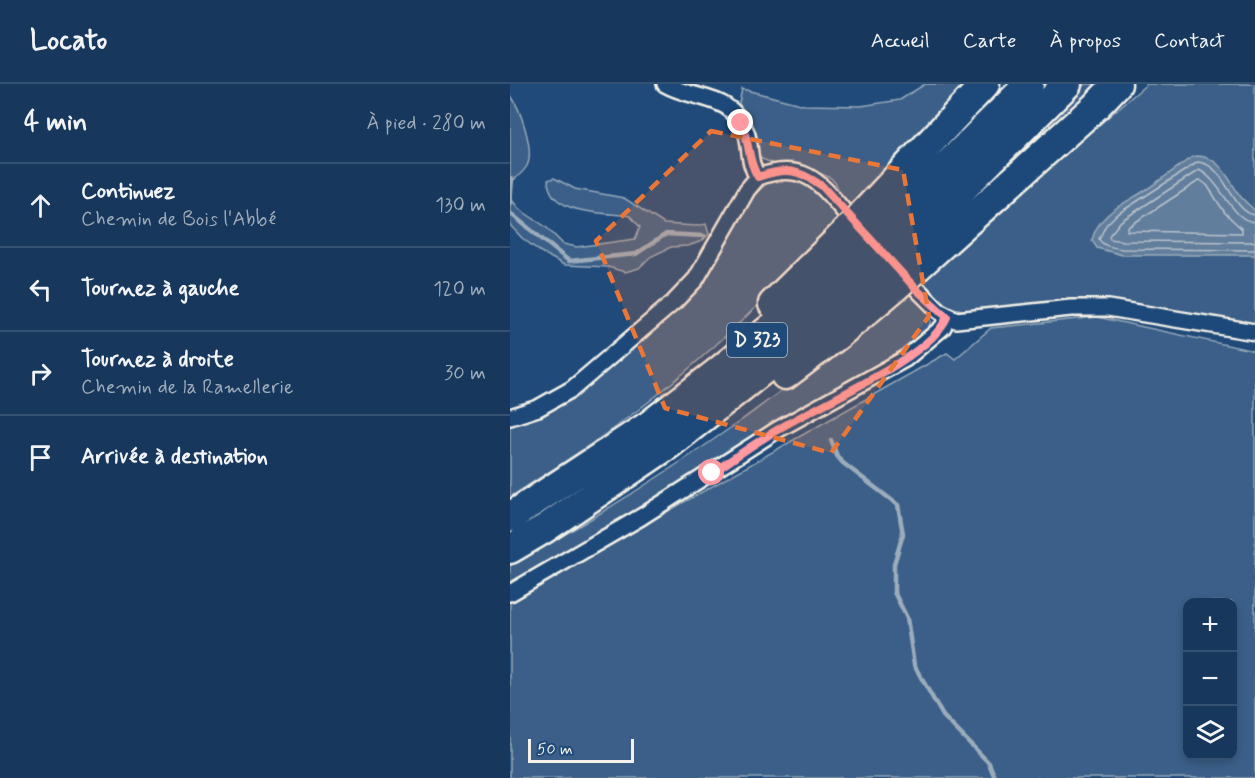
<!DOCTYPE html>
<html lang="fr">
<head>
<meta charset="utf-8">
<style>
	:root { --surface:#17385c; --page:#203f62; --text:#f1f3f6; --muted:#9eacbb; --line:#365272 }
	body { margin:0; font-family:Mynerve,sans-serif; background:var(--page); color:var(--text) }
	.controls { position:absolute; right:18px; bottom:18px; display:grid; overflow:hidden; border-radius:12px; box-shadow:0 3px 9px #0003 }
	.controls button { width:54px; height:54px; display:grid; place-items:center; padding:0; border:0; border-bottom:2px solid var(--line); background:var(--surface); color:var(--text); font:30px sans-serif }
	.scale { position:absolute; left:18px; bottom:15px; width:106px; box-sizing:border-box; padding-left:6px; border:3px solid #f4f1e8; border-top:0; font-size:16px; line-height:21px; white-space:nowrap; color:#f4f1e8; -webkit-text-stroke:4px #1f4a7a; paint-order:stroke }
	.stop { position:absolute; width:18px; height:18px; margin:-14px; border:4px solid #ff9aa2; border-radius:50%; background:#fff }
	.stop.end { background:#ff9aa2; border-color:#fff; box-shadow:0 2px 6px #0008 }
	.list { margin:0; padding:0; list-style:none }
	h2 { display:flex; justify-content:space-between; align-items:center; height:78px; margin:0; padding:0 24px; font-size:26px }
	h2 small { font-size:20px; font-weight:400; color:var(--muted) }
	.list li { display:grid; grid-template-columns:39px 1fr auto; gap:18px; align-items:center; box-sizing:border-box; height:84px; padding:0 24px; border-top:2px solid var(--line) }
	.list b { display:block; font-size:22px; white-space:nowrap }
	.list p { margin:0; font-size:20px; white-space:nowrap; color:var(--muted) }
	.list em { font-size:20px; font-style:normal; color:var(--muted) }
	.icon { flex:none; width:33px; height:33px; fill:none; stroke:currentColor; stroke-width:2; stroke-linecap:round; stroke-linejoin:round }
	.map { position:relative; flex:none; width:745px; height:694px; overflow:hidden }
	header { display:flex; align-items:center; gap:36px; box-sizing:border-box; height:84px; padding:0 30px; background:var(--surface); border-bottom:2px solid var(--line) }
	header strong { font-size:28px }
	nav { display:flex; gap:33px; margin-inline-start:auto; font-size:21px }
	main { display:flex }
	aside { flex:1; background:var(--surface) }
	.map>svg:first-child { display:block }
	.green { fill:#3a5f88; stroke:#97a8b8; stroke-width:1.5; fill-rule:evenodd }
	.water { fill:#627e9d; stroke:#9cacbb; stroke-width:1.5 }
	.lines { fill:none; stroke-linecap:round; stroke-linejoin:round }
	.shore { stroke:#bac3ca; stroke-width:1.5 }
	.stream { stroke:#9cacbb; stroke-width:4.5 }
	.street-casing { stroke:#f4f1e8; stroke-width:20 }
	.highway-casing { stroke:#f4f1e8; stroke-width:33 }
	.street { stroke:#1f4a7a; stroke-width:15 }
	.highway { stroke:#1f4a7a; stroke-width:28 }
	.highway-bridge-casing { stroke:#f4f1e8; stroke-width:33; stroke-linecap:butt }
	.highway-bridge { stroke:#1f4a7a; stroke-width:28 }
	.route { stroke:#ff9aa2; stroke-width:8 }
	.marked { fill:#ea7738; fill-opacity:0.2; stroke:#ea7738; stroke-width:4.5; stroke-dasharray:12 8; stroke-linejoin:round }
	.labels { text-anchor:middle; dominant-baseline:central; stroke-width:5; stroke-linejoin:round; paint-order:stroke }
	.shield { fill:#1f4a7a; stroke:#b4bfc7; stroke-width:1.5 }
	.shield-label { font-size:20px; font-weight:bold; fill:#f4f1e8 }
</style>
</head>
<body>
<header>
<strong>Locato</strong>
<nav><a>Accueil</a><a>Carte</a><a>À propos</a><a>Contact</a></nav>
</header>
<main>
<aside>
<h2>4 min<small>À pied · 280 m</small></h2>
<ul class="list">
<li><svg class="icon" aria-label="ahead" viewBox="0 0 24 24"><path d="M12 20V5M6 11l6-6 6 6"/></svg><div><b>Continuez</b><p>Chemin de Bois l'Abbé</p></div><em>130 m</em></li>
<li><svg class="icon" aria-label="left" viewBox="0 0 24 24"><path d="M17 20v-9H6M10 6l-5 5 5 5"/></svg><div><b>Tournez à gauche</b></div><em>120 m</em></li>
<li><svg class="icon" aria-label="right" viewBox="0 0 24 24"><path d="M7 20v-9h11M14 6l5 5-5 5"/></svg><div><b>Tournez à droite</b><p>Chemin de la Ramellerie</p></div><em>30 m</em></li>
<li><svg class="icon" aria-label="arrive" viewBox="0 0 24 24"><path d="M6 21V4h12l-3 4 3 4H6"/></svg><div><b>Arrivée à destination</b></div></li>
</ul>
</aside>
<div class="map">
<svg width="745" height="694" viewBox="0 0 745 694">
	<rect width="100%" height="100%" fill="#1f4a7a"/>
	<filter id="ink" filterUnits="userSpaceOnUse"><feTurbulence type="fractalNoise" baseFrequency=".0167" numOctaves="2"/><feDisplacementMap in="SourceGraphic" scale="12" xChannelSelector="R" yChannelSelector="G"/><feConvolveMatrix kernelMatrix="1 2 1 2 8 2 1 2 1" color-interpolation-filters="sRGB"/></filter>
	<g filter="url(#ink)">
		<path class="green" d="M415 0H463L340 126 332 117 326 100 321 94 289 80 262 79 252 75 247 70 239 41 229 19 232 5 294 21 351 22 390 16Z
			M575 0H600L423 162 465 109Z
			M637 0H745V240L607 218 571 216 458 227C433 224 424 215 407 198L412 191Z
			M0 10C10 24 25 66 17 82 13 89 6 94 0 99Z
			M44 94 65 105 114 114 154 140 186 142 196 140 199 150 192 157 178 162 161 163 140 173 129 184 115 188 98 183 54 181 31 168 12 154 0 141V117L2 116 9 125 36 143 53 160 67 163 125 155 130 143 120 132C95 128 39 132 38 96Z
			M270 94C299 94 313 115 329 136 272 200 213 258 146 312 100 349 50 381 0 413V338L33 332 53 319 177 218 202 185 243 112 256 100Z
			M399 206C425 237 430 235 399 265L0 502V482C79 438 155 390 229 338 287 296 343 251 399 206Z
			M587 233 745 267V694H0V517L437 269 445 275 481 244ZM678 518H722V672H678Z"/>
		<path class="water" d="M688 72C711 73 719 97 731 113 735 118 741 122 745 127V171H612L587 164 582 156C588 131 611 121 631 109 649 98 665 85 682 73Z"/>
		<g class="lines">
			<path class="shore" d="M690 96 697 101 715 129 732 145V149L617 147 618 143Z
				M745 131C720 127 717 81 688 78L606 131 596 141 589 155C593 163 604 163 612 165L745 166
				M745 138C721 137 712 97 689 86L611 137 599 152 600 155 613 157 745 158"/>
			<path class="stream" d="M0 94 2 95 0 119
				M0 129 59 177 126 170 156 150 194 152
				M321 356 327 372 333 379 388 421 393 450 384 480V508L397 534 404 581 433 632 479 679 485 694"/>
			<defs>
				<path id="street" d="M155 0C187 18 220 8 236 48 242 64 237 77 248 93
					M248 93C302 74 314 107 347 142
					M392 190 429 227 446 236 561 224H598L745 248
					M0 333 28 324 62 305 164 218 186 195 237 106 248 93
					M0 509 131 433 267 346 395 275 433 243 437 233"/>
				<path id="highway" d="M354 129 475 0
					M371 147 519 0
					M390 167 557 0
					M406 184 585 23 607 0
					M263 220 336 148
					M275 291 329 250 386 202
					M0 433 138 342 209 287 295 216 352 165
					M0 465 34 445 158 361 286 260 371 185"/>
			</defs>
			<use href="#street" class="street-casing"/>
			<use href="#highway" class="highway-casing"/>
			<use href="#street" class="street"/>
			<use href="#highway" class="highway"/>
			<defs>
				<path id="highway-bridge" d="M336 148 354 129
					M352 165 371 147
					M371 185 390 167
					M386 202 406 184"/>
			</defs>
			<use href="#highway-bridge" class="highway-bridge-casing"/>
			<use href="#highway-bridge" class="highway-bridge"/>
		</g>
	</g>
	<g class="lines" filter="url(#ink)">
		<path class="route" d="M202 389C224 374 245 359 267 346 308 320 420 275 437 233L407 206 312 102C288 85 276 83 248 93 237 76 240 57 231 39"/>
	</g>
	<path class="marked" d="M201 47 393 86 419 232 321 369 155 324 86 157Z"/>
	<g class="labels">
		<rect class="shield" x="217" y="239" width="60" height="34" rx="4.5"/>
		<g class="shield-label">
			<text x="247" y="256">D 323</text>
		</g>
	</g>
</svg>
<div class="controls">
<button>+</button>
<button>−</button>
<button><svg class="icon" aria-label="layers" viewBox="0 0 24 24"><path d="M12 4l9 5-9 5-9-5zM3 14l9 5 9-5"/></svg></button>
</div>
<div class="scale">50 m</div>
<div class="stop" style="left:202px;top:389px"></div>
<div class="stop end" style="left:231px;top:39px"></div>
</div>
</main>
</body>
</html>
